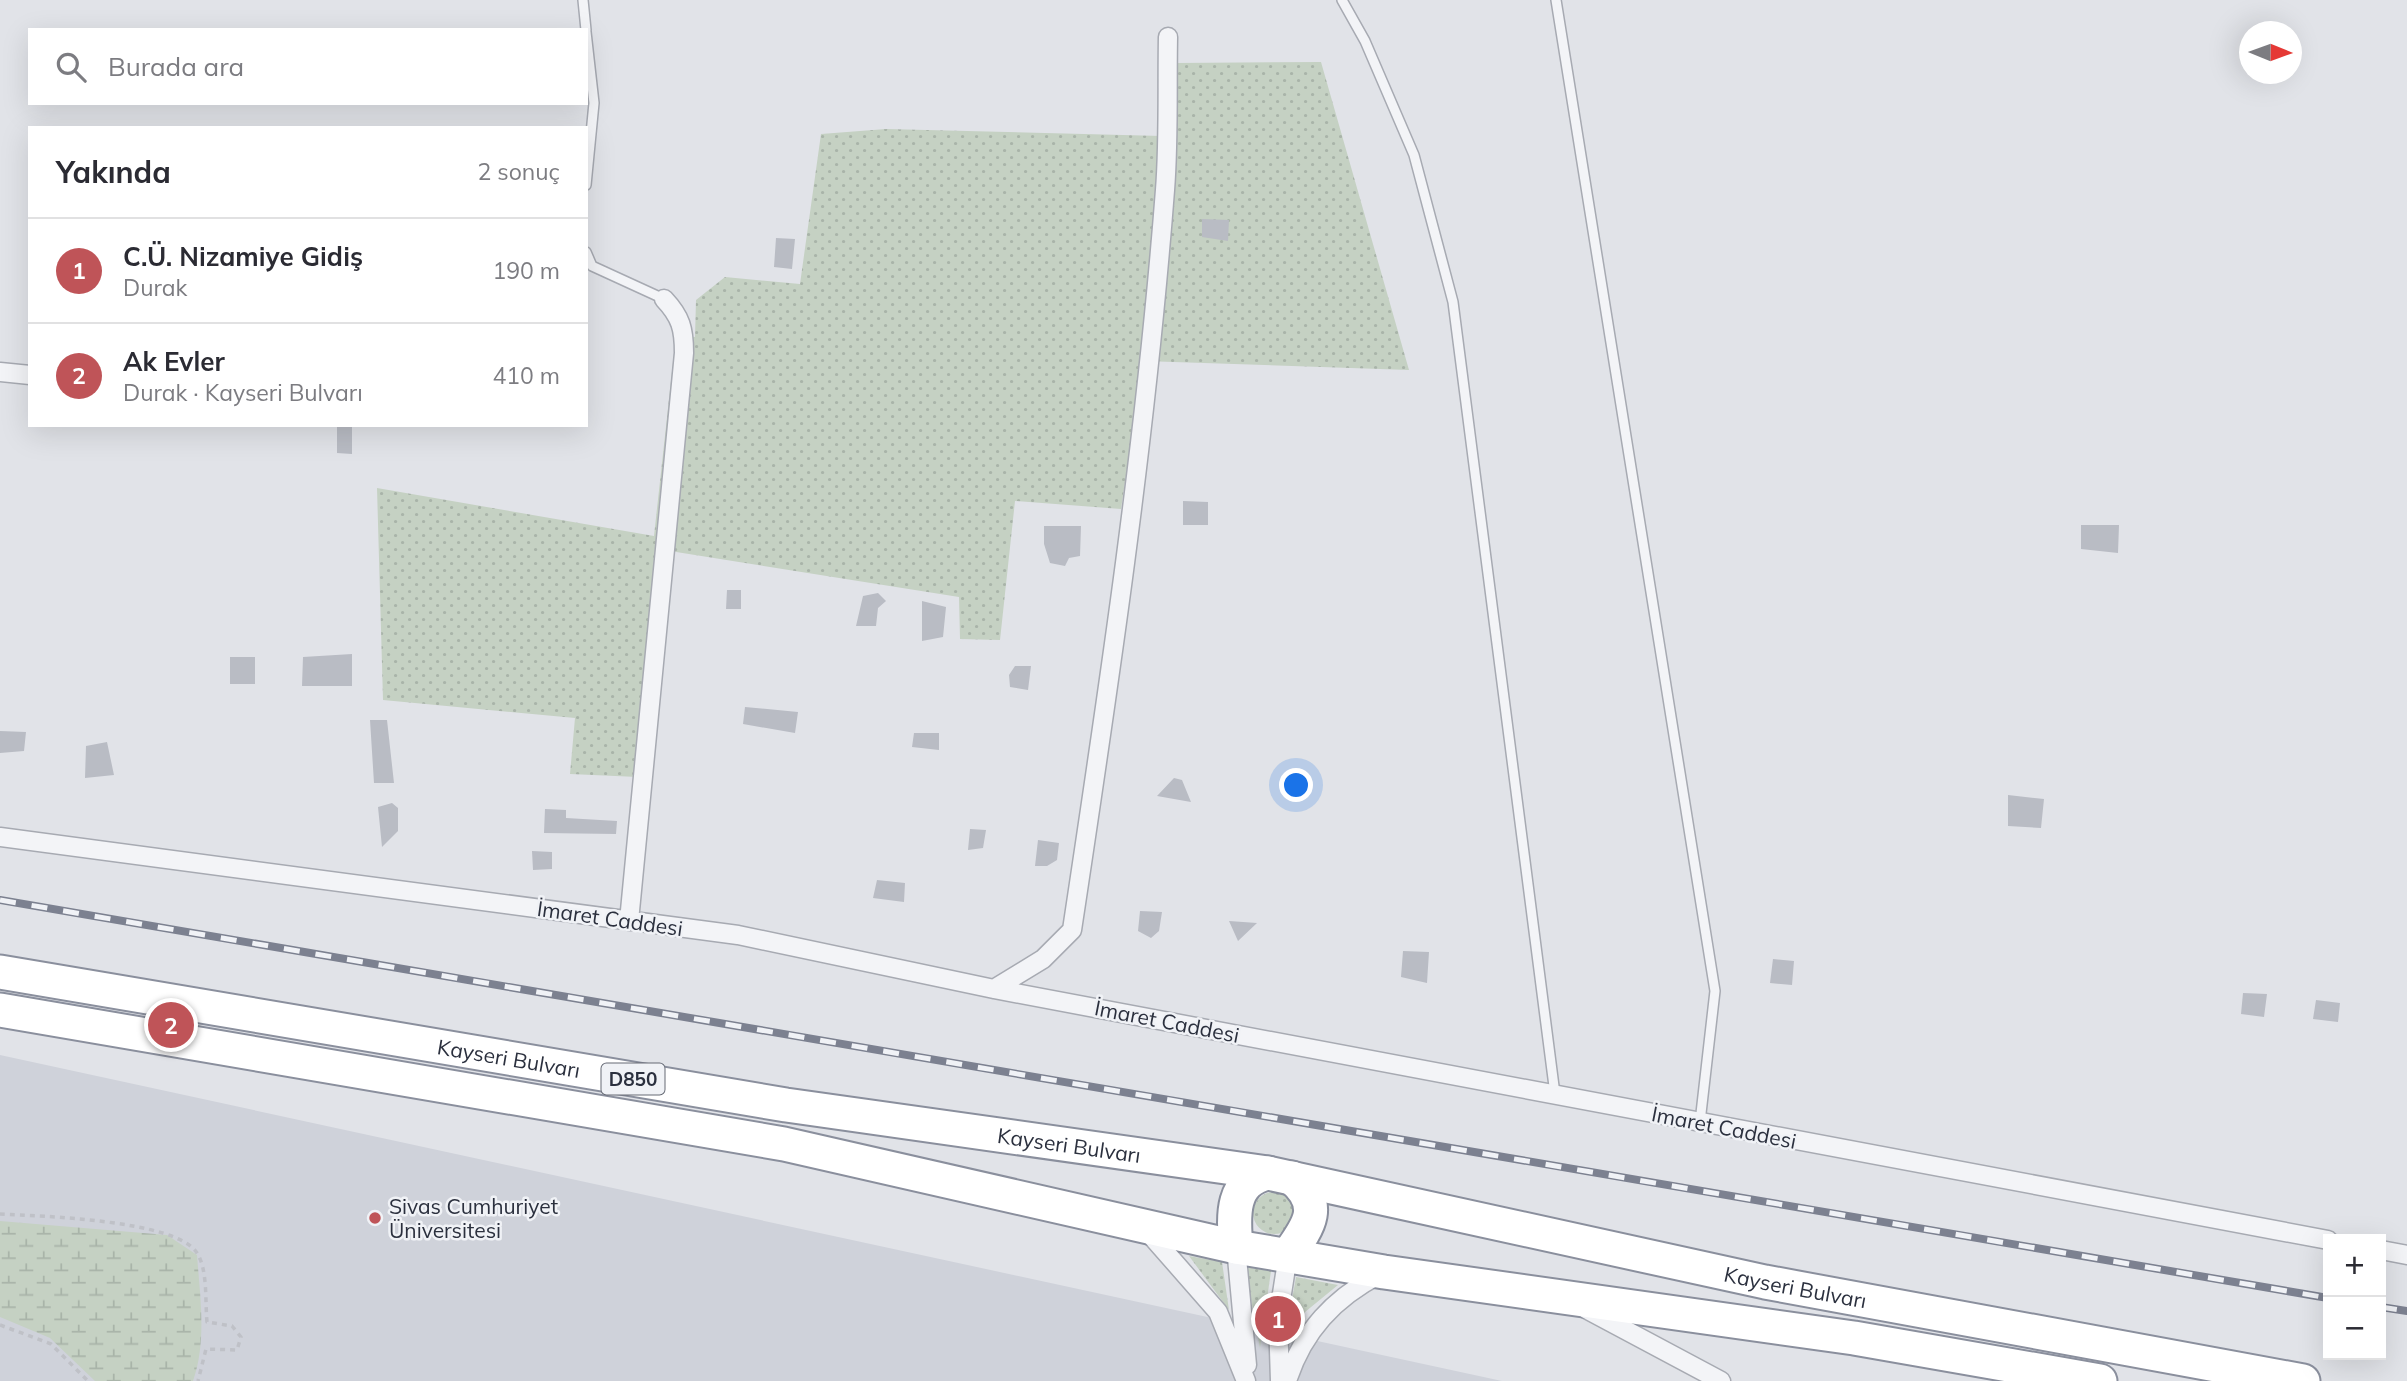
<!DOCTYPE html>
<html lang="tr">
<head>
<meta charset="utf-8">
<style>
	:root { --surface:#fff; --page:#f7f7f7; --text:#2b2b33; --muted:#7c7c81; --line:#e1e1e2; --accent:#bf5458 }
	body { margin:0; font-family:Mulish,sans-serif; background:var(--page); color:var(--text) }
	.controls { position:absolute; right:21px; bottom:21px; display:grid; overflow:hidden; border-radius:0px; box-shadow:0 7px 28px #0002 }
	.controls button { width:63px; height:63px; display:grid; place-items:center; padding:0; border:0; border-bottom:2px solid var(--line); background:var(--surface); color:var(--text); font:35px sans-serif }
	.compass { position:absolute; left:2239px; top:21px; width:63px; height:63px; border-radius:50%; background:var(--surface); box-shadow:0 7px 28px #0002; rotate:91deg }
	.you { position:absolute; left:1297px; top:786px; width:24px; height:24px; margin:-18px; border:5px solid #fff; border-radius:50%; background:#1a73e8; box-shadow:0 0 0 10px #1a73e833 }
	.badge { display:grid; place-items:center; width:46px; height:46px; border-radius:50%; background:var(--accent); color:#fff; font-size:23px; font-weight:700 }
	.pin { position:absolute; translate:-50% -50%; border:4px solid #fff; box-shadow:0 2px 7px #0006 }
	.list { margin:0; padding:0; list-style:none }
	h2 { display:flex; justify-content:space-between; align-items:center; height:91px; margin:0; padding:0 28px; font-size:30px }
	h2 small { font-size:23px; font-weight:400; color:var(--muted) }
	.list li { display:grid; grid-template-columns:46px 1fr auto; gap:21px; align-items:center; box-sizing:border-box; height:105px; padding:0 28px; border-top:2px solid var(--line) }
	.list b { display:block; font-size:26px; white-space:nowrap }
	.list p { margin:0; font-size:23px; white-space:nowrap; color:var(--muted) }
	.list em { font-size:23px; font-style:normal; color:var(--muted) }
	.icon { flex:none; width:38px; height:38px; fill:none; stroke:currentColor; stroke-width:2; stroke-linecap:round; stroke-linejoin:round }
	.map { position:relative; flex:none; width:2407px; height:1381px; overflow:hidden }
	.search { position:absolute; background:var(--surface); box-shadow:0 7px 28px #0002; left:28px; top:28px; width:560px; height:77px; display:flex; align-items:center; gap:18px; box-sizing:border-box; padding:0 24px; border-radius:0px; color:var(--muted); font-size:26px }
	.panel { position:absolute; background:var(--surface); box-shadow:0 7px 28px #0002; left:28px; top:126px; width:560px; height:301px; border-radius:0px }
	.map>svg:first-child { display:block }
	.built { fill:#cfd2da }
	.grass { fill:url(#grass-dots) }
	.wetland { fill:url(#wetland-marsh) }
	.building { fill:#b9bcc4 }
	.lines { fill:none; stroke-linecap:round; stroke-linejoin:round }
	.lane-casing { stroke:#a7aab2; stroke-width:12 }
	.street-casing { stroke:#a7aab2; stroke-width:21 }
	.highway-casing { stroke:#8a8f9d; stroke-width:37 }
	.path { stroke:#bfc1c7; stroke-width:3.5; stroke-dasharray:5 5; stroke-linecap:butt }
	.lane { stroke:#f3f4f7; stroke-width:9 }
	.street { stroke:#f3f4f7; stroke-width:18 }
	.highway { stroke:#fff; stroke-width:33 }
	.rail-casing { stroke:#7c8190; stroke-width:8 }
	.rail { stroke:#f0f2f6; stroke-width:5; stroke-dasharray:16; stroke-linecap:butt }
	.poi-dot { fill:#bf5458; stroke:#f0f2f6; stroke-width:2.5 }
	.labels { text-anchor:middle; dominant-baseline:central; stroke-width:5; stroke-linejoin:round; paint-order:stroke }
	.shield { fill:#f0f2f6; stroke:#666a75; stroke-width:2 }
	.shield-label { font-size:19px; font-weight:bold; fill:#2b303e }
	.street-label { font-size:21px; fill:#2b303e; stroke:#f0f2f6 }
	.poi-label { font-size:21px; fill:#2b303e; stroke:#f0f2f6; text-anchor:start }
</style>
</head>
<body>
<div class="map">
<svg width="2407" height="1381" viewBox="0 0 2407 1381">
	<defs>
		<pattern id="grass-dots" width="8" height="8" patternUnits="userSpaceOnUse" patternTransform="scale(1.75)"><rect width="8" height="8" fill="#c5d1c3"/><path d="M2 2h.1M6 6h.1" fill="none" stroke="#a9b4a9" stroke-width="1.8" stroke-linecap="round"/></pattern>
		<pattern id="wetland-marsh" width="20" height="14" patternUnits="userSpaceOnUse" patternTransform="scale(1.75)"><rect width="20" height="14" fill="#c5d1c3"/><path d="M1 5h8M5 5V1M11 12h8M15 12V8" fill="none" stroke="#a9b4a9"/></pattern>
	</defs>
	<rect width="100%" height="100%" fill="#e1e3e8"/>
	<path class="built" d="M0 1055 1502 1381H0Z"/>
	<path class="grass" d="M1321 62 1409 370 1143 361 1121 509 1015 501 1000 640 960 639 959 597 670 551 638 777 570 774 575 718 383 700 377 488 654 536 676 335 695 337 696 300 725 277 800 284 821 134 886 129 1162 136 1175 63Z
		M1253 1213a21 21 0 1 1 42 0a21 21 0 1 1-42 0Z
		M1189 1256 1222 1262 1229 1310Z
		M1245 1267 1271 1271 1260 1348Z
		M1296 1277 1338 1285 1305 1312 1284 1345Z"/>
	<path class="wetland" d="M0 1221 167 1235 197 1255C200 1296 207 1342 193 1381H95L50 1338 0 1317Z"/>
	<path class="building" d="M1202 219 1229 220 1228 241 1202 237Z
		M776 238 795 239 792 269 774 267Z
		M337 427H352V454L337 453Z
		M1183 501 1208 502V525H1183Z
		M2081 525H2119L2118 553 2081 549Z
		M1044 526H1081L1080 556 1069 558 1065 566 1050 563 1044 544Z
		M727 590H741V609H726Z
		M878 593 886 601 878 608 876 626H856L863 596Z
		M922 601 946 607 943 637 922 641Z
		M352 654V686H302L303 657Z
		M230 657H255V684H230Z
		M1015 666H1031L1028 690 1010 687 1009 675Z
		M745 707 798 712 795 733 743 724Z
		M370 720H387L394 783H374Z
		M0 731 26 732 24 751 0 753Z
		M914 733H939V750L912 747Z
		M107 742 114 775 85 778 86 746Z
		M1174 778 1182 780 1191 802 1157 796Z
		M2008 795 2044 799 2041 828 2008 826Z
		M392 803 398 808V831L382 847 378 807Z
		M545 809 566 810V818L617 821 616 834 544 833Z
		M970 829 986 830 983 848 968 850Z
		M1038 840 1059 843 1057 860 1047 866H1035Z
		M532 851 552 852V869L533 870Z
		M877 880 905 883 904 902 873 898Z
		M1140 911 1162 912 1159 931 1151 938 1138 931Z
		M1229 921 1257 923 1238 941Z
		M1403 951 1429 952 1427 983 1401 977Z
		M1773 959 1794 961 1792 985 1770 983Z
		M2243 993 2267 994 2264 1017 2241 1014Z
		M2316 1000 2340 1003 2338 1022 2313 1019Z"/>
	<g class="lines">
		<defs>
			<path id="lane" d="M583 0 586 30
				M1342 0 1365 41 1414 155 1453 302 1555 1094
				M1556 0 1715 991 1700 1122
				M586 32 594 103 586 185
				M586 252 592 266 664 299"/>
			<path id="street" d="M0 372 30 375
				M0 837 738 935 994 989 2328 1240
				M629 921 684 353C684 329 681 317 664 299
				M994 989 1043 959 1072 930C1109 685 1146 438 1165 190 1169 140 1167 88 1168 37
				M1147 1231 1218 1312 1246 1381
				M1236 1247 1247 1365
				M2381 1250 2407 1255
				M1586 1309 1721 1381
				M1280 1381 1278 1319 1288 1255
				M1287 1381C1303 1331 1334 1298 1380 1274"/>
			<g id="highway">
				<path id="s1" d="M0 972 786 1105 1268 1173"/>
				<path d="M0 1010 784 1144 1236 1247 1384 1272 1854 1338 2100 1381"/>
				<path id="s2" d="M1236 1247C1233 1215 1231 1181 1268 1173L1765 1282 2303 1381"/>
				<path d="M1288 1255C1308 1227 1325 1206 1292 1178"/>
			</g>
		</defs>
		<use href="#lane" class="lane-casing"/>
		<use href="#street" class="street-casing"/>
		<use href="#highway" class="highway-casing"/>
		<path class="path" d="M0 1214C40 1216 177 1220 197 1253 208 1270 205 1302 207 1322L232 1326 241 1337 237 1350 206 1349 198 1381
			M0 1325 51 1344 88 1381"/>
		<use href="#lane" class="lane"/>
		<use href="#street" class="street"/>
		<use href="#highway" class="highway"/>
		<defs>
			<path id="rail" d="M0 900 2328 1298
				M2381 1307 2407 1311"/>
		</defs>
		<use href="#rail" class="rail-casing"/>
		<use href="#rail" class="rail"/>
	</g>
	<circle class="poi-dot" cx="375" cy="1218" r="7"/>
	<g class="labels">
		<rect class="shield" x="601.5" y="1063.5" width="63" height="31" rx="5"/>
		<g class="shield-label">
			<text x="633" y="1079">D850</text>
		</g>
		<g class="street-label">
			<text transform="translate(610 918) rotate(8)">İmaret Caddesi</text>
			<text transform="translate(1167 1021) rotate(11)">İmaret Caddesi</text>
			<text stroke="none"><textPath href="#s1" startOffset="516">Kayseri Bulvarı</textPath></text>
			<text transform="translate(1724 1127) rotate(11)">İmaret Caddesi</text>
			<text stroke="none"><textPath href="#s1" startOffset="1083">Kayseri Bulvarı</textPath></text>
			<text stroke="none"><textPath href="#s2" startOffset="630">Kayseri Bulvarı</textPath></text>
		</g>
		<g class="poi-label">
			<text x="389" y="1206">Sivas Cumhuriyet<tspan x="389" dy="24">Üniversitesi</tspan></text>
		</g>
	</g>
</svg>
<div class="controls">
<button>+</button>
<button>−</button>
</div>
<svg class="compass" viewBox="-18 -18 36 36"><path d="M0-13l5 13h-10z" fill="#e53935"/><path d="M0 13l5-13h-10z" fill="#7c7c81"/></svg>
<div class="you"></div>
<div class="pin badge" style="left:1278px;top:1319px">1</div>
<div class="pin badge" style="left:171px;top:1025px">2</div>
<div class="search"><svg class="icon" aria-label="search" viewBox="0 0 24 24"><circle cx="10" cy="10" r="6"/><path d="M15 15l6 6"/></svg>Burada ara</div>
<section class="panel">
<h2>Yakında<small>2 sonuç</small></h2>
<ul class="list">
<li><span class="badge">1</span><div><b>C.Ü. Nizamiye Gidiş</b><p>Durak</p></div><em>190 m</em></li>
<li><span class="badge">2</span><div><b>Ak Evler</b><p>Durak · Kayseri Bulvarı</p></div><em>410 m</em></li>
</ul>
</section>
</div>
</body>
</html>
